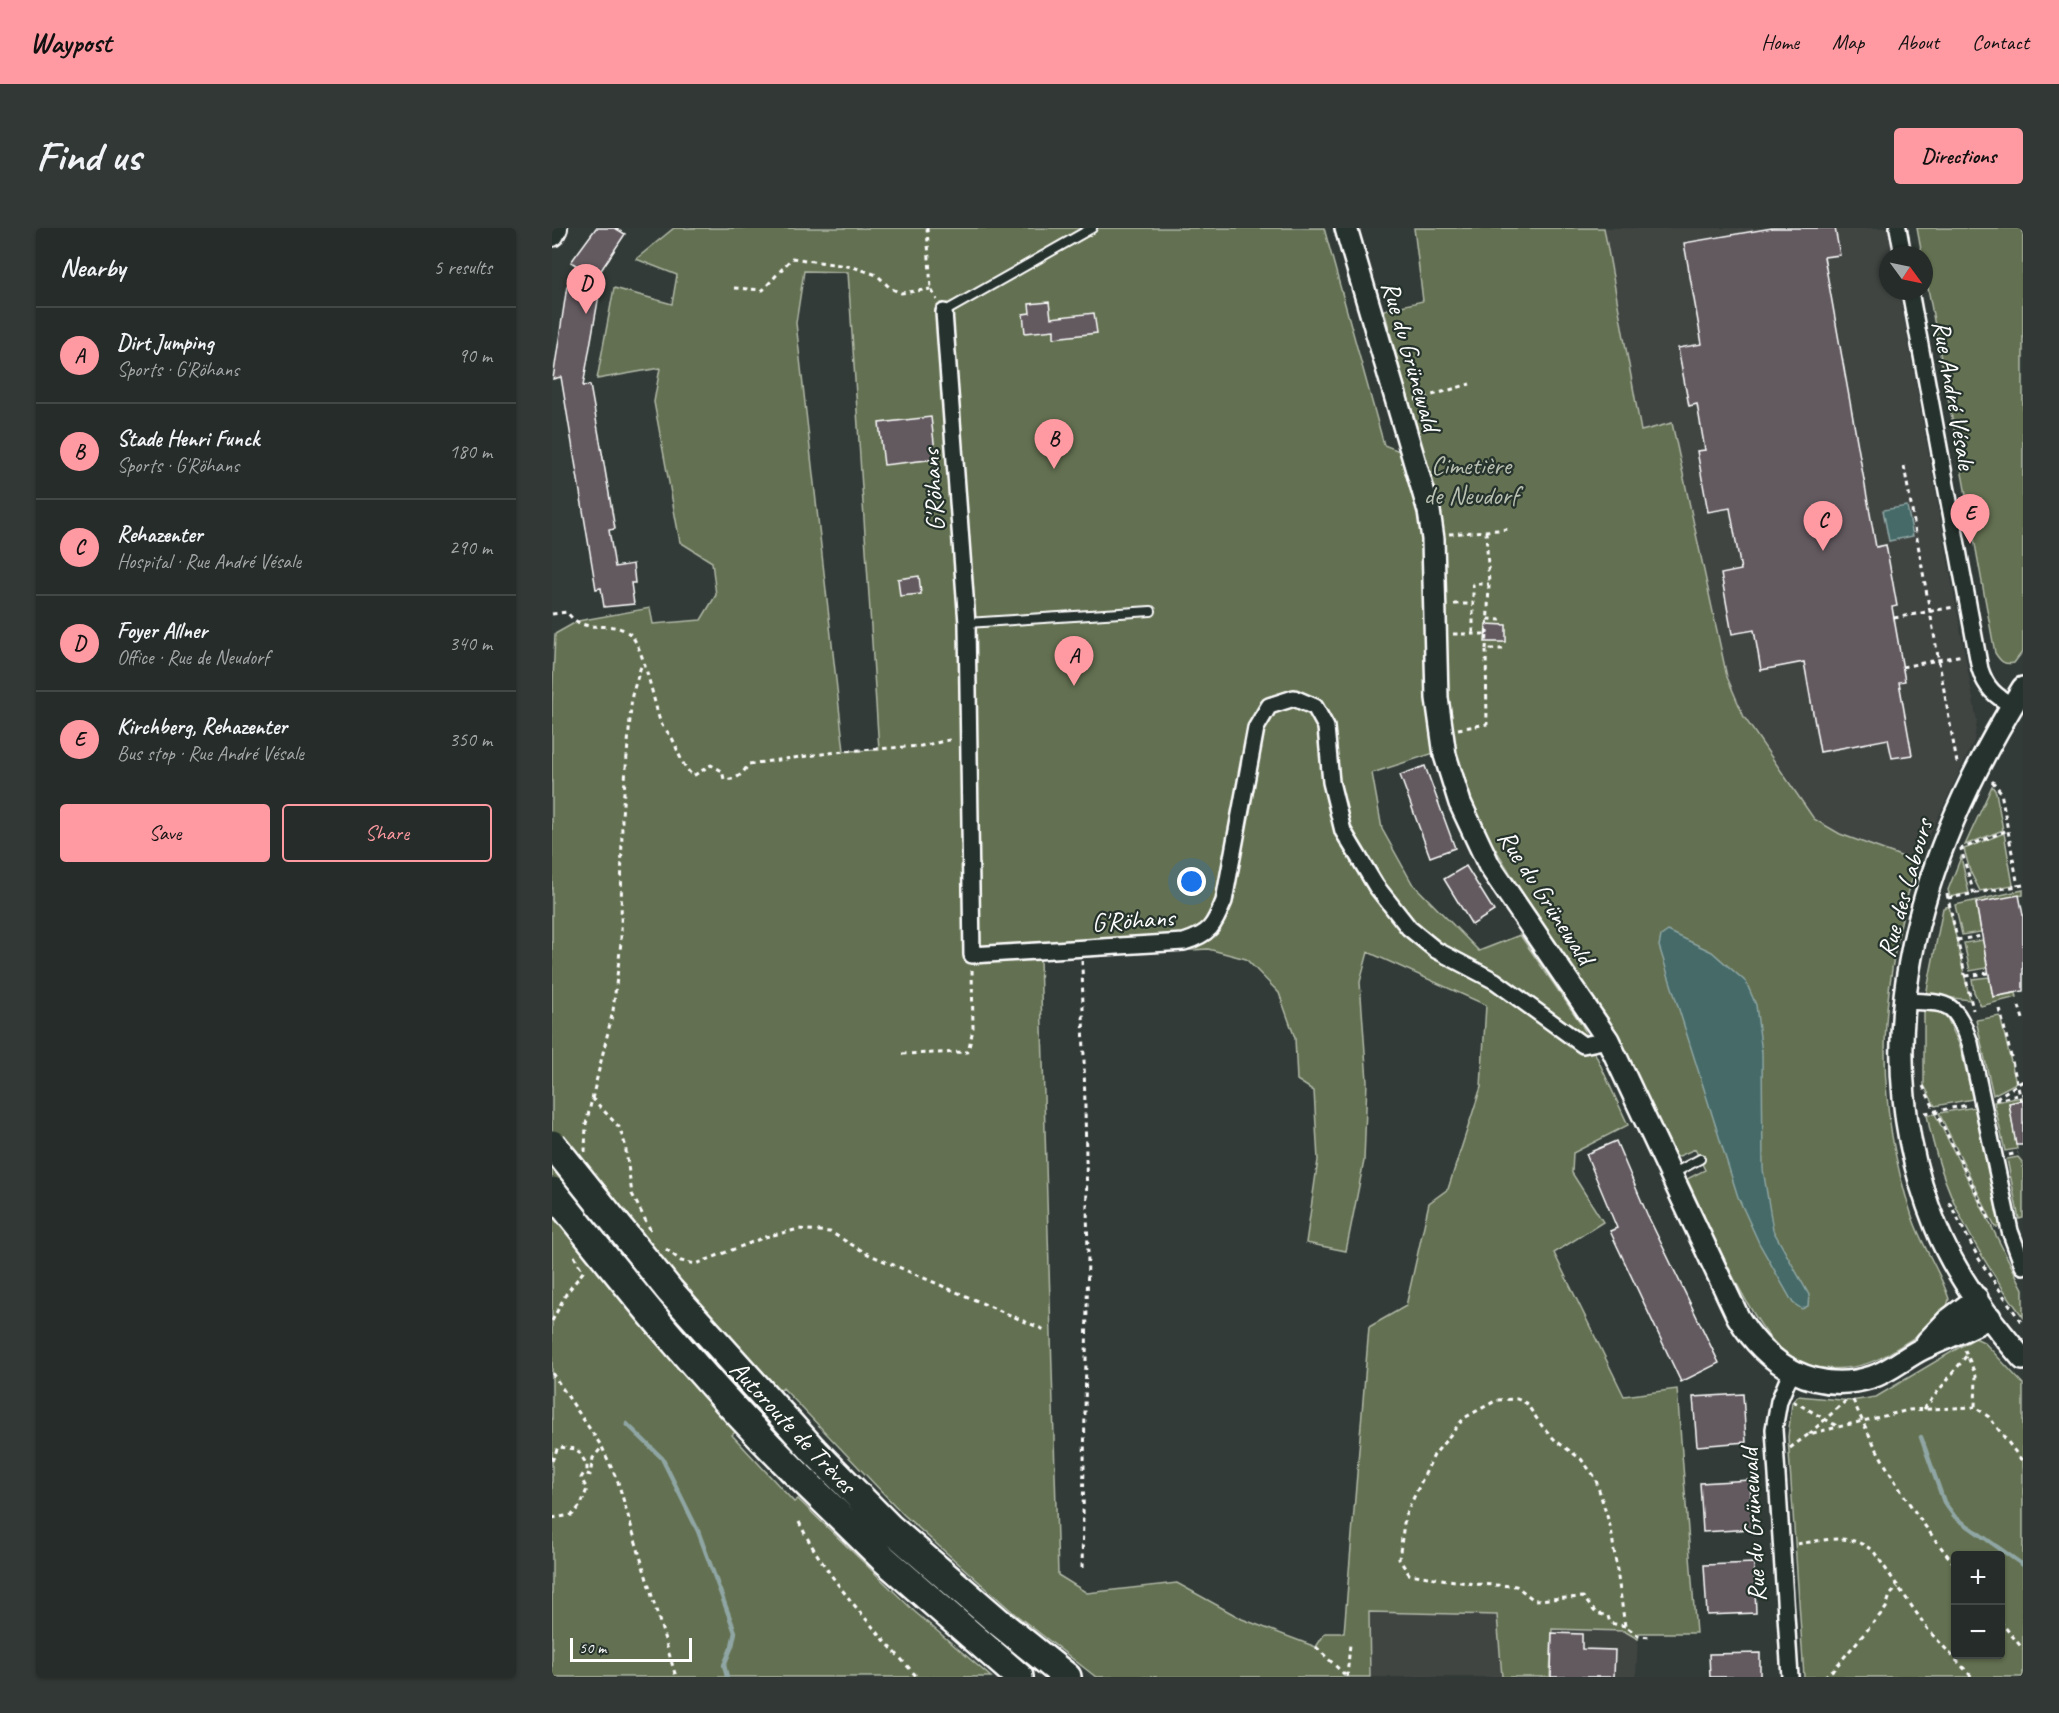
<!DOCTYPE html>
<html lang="en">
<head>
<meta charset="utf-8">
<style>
	:root { --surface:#262c29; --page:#323835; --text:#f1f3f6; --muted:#a4a7a8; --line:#424846; --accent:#ff9aa2 }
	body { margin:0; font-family:Caveat,sans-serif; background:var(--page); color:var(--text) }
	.controls { position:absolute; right:18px; bottom:18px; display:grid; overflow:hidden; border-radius:6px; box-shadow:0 2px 4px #0004 }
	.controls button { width:54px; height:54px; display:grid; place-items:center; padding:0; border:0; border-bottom:2px solid var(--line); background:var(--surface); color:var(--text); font:30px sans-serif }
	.compass { position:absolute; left:1327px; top:18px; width:54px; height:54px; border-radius:50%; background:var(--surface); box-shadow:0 2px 4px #0004; rotate:123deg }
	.scale { position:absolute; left:18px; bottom:15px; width:122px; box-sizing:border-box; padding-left:6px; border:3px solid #fff; border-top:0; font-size:16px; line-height:21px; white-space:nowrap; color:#fff; -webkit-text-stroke:4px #26332d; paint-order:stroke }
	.you { position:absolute; left:640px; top:654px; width:21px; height:21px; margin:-15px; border:4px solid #fff; border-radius:50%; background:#1a73e8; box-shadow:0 0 0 9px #1a73e833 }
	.badge { display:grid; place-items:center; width:39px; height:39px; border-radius:50%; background:var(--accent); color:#111; font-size:20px; font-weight:700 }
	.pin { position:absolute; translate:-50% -50px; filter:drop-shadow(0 2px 3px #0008) }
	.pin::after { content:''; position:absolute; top:32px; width:21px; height:18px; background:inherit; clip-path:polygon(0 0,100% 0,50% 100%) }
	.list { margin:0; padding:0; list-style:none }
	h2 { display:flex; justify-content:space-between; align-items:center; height:78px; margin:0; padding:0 24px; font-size:26px }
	h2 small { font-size:20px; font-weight:400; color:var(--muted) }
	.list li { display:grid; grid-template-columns:39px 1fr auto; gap:18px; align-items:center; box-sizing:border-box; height:96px; padding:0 24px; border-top:2px solid var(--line) }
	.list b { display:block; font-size:22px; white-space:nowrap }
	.list p { margin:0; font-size:20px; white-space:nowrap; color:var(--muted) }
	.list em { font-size:20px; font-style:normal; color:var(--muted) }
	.actions { display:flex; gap:12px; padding:18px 24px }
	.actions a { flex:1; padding:14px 0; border:2px solid var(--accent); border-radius:6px; text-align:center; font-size:21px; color:var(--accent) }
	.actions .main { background:var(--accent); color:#111 }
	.map { position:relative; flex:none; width:1471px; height:1449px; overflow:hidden; border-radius:6px }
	header { display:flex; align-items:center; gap:36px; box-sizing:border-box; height:84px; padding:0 30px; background:var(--accent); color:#111 }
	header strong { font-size:28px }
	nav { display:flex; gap:33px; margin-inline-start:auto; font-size:21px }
	.intro { display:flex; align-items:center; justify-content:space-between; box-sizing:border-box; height:144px; padding:0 36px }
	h1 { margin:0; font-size:42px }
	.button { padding:15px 27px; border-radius:6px; background:var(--accent); color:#111; font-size:21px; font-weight:700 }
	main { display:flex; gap:36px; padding:0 36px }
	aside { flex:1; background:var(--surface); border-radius:6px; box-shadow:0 2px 4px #0004 }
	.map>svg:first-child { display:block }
	.built { fill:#414443 }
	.green { fill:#637051; stroke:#b1b8a8; stroke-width:1.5; fill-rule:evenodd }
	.water { fill:#446a67; stroke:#8fa6a4; stroke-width:1.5 }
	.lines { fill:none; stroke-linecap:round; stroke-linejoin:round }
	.stream { stroke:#8fa6a4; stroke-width:4.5 }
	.building { fill:#635a60; stroke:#fff; stroke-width:1.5 }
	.service-casing { stroke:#fff; stroke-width:12 }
	.minor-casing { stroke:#fff; stroke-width:20 }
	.secondary-casing { stroke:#fff; stroke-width:26 }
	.primary-casing { stroke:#fff; stroke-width:28 }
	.motorway-casing { stroke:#fff; stroke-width:32 }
	.path { stroke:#fff; stroke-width:3; stroke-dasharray:4.5 4.5; stroke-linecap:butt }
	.service { stroke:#26332d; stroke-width:8 }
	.minor { stroke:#26332d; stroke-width:15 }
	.secondary { stroke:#26332d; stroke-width:21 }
	.primary { stroke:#26332d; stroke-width:24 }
	.motorway { stroke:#26332d; stroke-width:27 }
	.motorway-bridge-casing { stroke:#fff; stroke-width:32; stroke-linecap:butt }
	.motorway-bridge { stroke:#26332d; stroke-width:27 }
	.labels { text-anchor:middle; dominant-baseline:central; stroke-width:4.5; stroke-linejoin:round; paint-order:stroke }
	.street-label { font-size:26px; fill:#fff; stroke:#26332d }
	.park-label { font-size:26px; fill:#b9bfb1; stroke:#26332d }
</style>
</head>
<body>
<header>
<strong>Waypost</strong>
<nav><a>Home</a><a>Map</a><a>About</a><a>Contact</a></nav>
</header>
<div class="intro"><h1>Find us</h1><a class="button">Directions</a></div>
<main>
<aside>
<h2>Nearby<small>5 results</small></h2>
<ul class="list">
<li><span class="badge">A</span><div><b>Dirt Jumping</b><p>Sports · G'Röhans</p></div><em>90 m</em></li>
<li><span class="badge">B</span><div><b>Stade Henri Funck</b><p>Sports · G'Röhans</p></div><em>180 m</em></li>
<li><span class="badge">C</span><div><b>Rehazenter</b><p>Hospital · Rue André Vésale</p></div><em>290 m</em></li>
<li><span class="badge">D</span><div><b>Foyer Allner</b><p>Office · Rue de Neudorf</p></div><em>340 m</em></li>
<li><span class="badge">E</span><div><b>Kirchberg, Rehazenter</b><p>Bus stop · Rue André Vésale</p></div><em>350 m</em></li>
</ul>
<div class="actions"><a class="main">Save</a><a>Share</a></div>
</aside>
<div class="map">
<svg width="1471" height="1449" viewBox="0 0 1471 1449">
	<rect width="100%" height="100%" fill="#323b37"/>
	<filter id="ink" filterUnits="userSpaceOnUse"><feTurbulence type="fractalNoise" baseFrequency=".0167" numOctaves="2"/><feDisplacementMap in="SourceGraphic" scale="12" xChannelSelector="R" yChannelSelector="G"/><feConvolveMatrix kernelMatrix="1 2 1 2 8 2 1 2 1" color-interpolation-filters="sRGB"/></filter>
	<g filter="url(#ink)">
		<path class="built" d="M1052 0H1336L1341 27H1336V63H1347L1425 493 1422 513 1365 634 1288 606 1262 591 1192 489 1175 449 1120 196 1089 203Z
			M817 1384 945 1387 950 1449H818Z
			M999 1401 1072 1403 1086 1411 1084 1449H998Z"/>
		<path class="green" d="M122 0H772L832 217 850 224 870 288 873 310 874 473 882 525 820 545 830 601 860 655 927 723 968 707 1030 797 1076 897 1021 925 1020 945 1051 994 1002 1025 1072 1168 1125 1161 1144 1405H1087L1086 1411 1072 1403 1000 1401 998 1449H950L945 1387 817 1384 818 1449H544L463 1386 352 1287 231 1160 180 1207 242 1274 246 1271 363 1384 439 1449H0V477L3 406 26 393 98 380 101 396 149 392 164 367 160 334 128 314 102 174 108 140 45 151 62 60 120 76 125 47 84 31ZM252 43 296 44 327 522 292 523 244 95ZM656 721 694 731 727 765 743 810 745 852 762 863 766 932 754 1015 794 1023 812 933 815 853 808 754 816 724 934 777 929 859 896 961 877 975 854 1078 817 1099 792 1405H773L764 1419 690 1391 625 1355 535 1365 506 1347 488 731Z
			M862 0H1052L1089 203 1120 195 1175 449 1192 489 1262 591 1288 606 1365 634C1328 757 1319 864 1360 988 1369 1017 1388 1042 1397 1071 1394 1093 1360 1111 1342 1122 1310 1144 1263 1149 1231 1123 1198 1097 1155 992 1135 951L1153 942 1143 921 1125 929 1056 790 987 692 933 604 902 527 894 470 884 274 832 82 871 73Z
			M1365 0H1471V423L1462 435C1452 437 1449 434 1443 425Z
			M1440 558 1444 564 1451 602 1413 617Z
			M1452 605 1461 657 1428 663 1418 643 1412 621Z
			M1409 629 1417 665 1398 669 1396 662Z
			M1471 662V667L1424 675 1429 704 1410 707 1403 677Z
			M1397 678 1418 772 1374 767 1391 680Z
			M1431 712 1435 740 1418 743 1412 715Z
			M1437 749 1441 769 1464 765 1465 769 1429 778 1422 764 1420 751Z
			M1372 781 1392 783 1408 818 1421 871 1383 878 1372 857Z
			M1448 788 1464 855 1441 867 1424 792Z
			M1471 869V872L1457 875 1465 921 1453 923 1442 874Z
			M1423 879 1448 999H1443L1387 885Z
			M1383 886 1471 1061V1089C1425 1026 1389 964 1375 887Z
			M1466 929 1471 935V990L1467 991 1455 931Z
			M1423 1110 1432 1114 1471 1156V1449H1252L1236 1209 1240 1174 1246 1168 1299 1173 1324 1169ZM1404 1328H1448V1426H1404Z"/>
		<path class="water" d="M1355 278 1361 308 1337 313 1331 282Z
			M1116 703 1160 724 1194 754 1204 777 1210 825 1211 941 1221 1002 1257 1067 1256 1078 1250 1081 1241 1075 1207 1015 1186 969 1107 718 1109 708Z"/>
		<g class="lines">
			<path class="stream" d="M75 1196 110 1230 146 1303 183 1404 180 1418 172 1437 175 1449
				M1369 1209 1392 1274 1403 1289 1471 1337"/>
		</g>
		<path class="building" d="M44 0H63L73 6 44 50 19 34Z
			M1220 0H1283L1288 27 1272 29 1324 319 1334 317 1345 378 1340 379 1353 453 1347 454 1360 527 1340 530 1336 511 1268 524 1252 434 1209 442 1202 402 1180 406 1169 346 1189 342 1178 280 1156 284 1145 223 1153 222 1145 176 1137 178 1126 120 1150 116 1132 15Z
			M15 58 47 67 31 158 38 157 51 230 63 301 57 302 63 339 81 336 83 355H79L82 376 52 379 49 360 44 361 9 149 1 151Z
			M497 74 499 90 542 85 545 105 502 110V102L473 105 471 86 478 85 477 76Z
			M379 189 384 231 332 237 327 195Z
			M367 348 369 366 348 368 346 351Z
			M934 396 954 397V414H933Z
			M873 538 903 620 878 629 848 547Z
			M914 638 942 683 920 697 892 651Z
			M1467 667 1471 687V763L1441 769 1424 675Z
			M1471 872V917H1464L1457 875Z
			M1064 913 1095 986 1167 1135 1129 1154 1058 1003 1065 1000 1034 926Z
			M1191 1166 1194 1214 1145 1218 1141 1169Z
			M1198 1252 1201 1301 1151 1304 1148 1255Z
			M1202 1335 1204 1385 1155 1387 1152 1337Z
			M1000 1405 1030 1406V1421L1063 1422 1062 1449H999Z
			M1208 1425V1449H1158L1157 1426Z"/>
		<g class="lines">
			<defs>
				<path id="service" d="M392 84 540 0
					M415 395 599 383
					M1120 946 1148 931"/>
				<path id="minor" d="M1346 0 1351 27
					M1358 63 1428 441C1434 460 1443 468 1461 478
					M392 84 415 395 420 727 632 714C658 706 662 698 672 673L704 500 717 478 742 470 763 479 774 499 779 554 791 603 824 658 857 700 884 722 943 753 1031 817 1056 812
					M1352 773C1396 775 1402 771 1418 815L1458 1003 1471 1038
					M1238 1449 1222 1201 1227 1173 1239 1144"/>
				<path id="secondary" d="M794 0 877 283 881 311 885 470 893 527 908 575 937 637 1056 812 1186 1089C1215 1137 1263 1167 1320 1149 1339 1143 1353 1129 1372 1120 1394 1110 1416 1101 1438 1089
					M1471 460C1369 623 1308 812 1384 999 1403 1047 1438 1093 1471 1131
					M1375 1114 1396 1092 1425 1070"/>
				<path id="primary" d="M0 6 3 0"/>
				<path id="motorway" d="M261 1222 337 1299 449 1396 515 1449
					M241 1242 332 1331 467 1449"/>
			</defs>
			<use href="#service" class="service-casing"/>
			<use href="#minor" class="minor-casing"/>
			<use href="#secondary" class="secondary-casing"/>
			<use href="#primary" class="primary-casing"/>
			<use href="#motorway" class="motorway-casing"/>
			<path class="path" d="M375 0 379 61 385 72
				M182 60 211 62 240 30 301 39 325 47 338 60 349 65 379 61
				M863 172 918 156
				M1352 238 1405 535 1408 536
				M934 303 937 356 935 406
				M897 306 958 301
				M902 376H921
				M0 386 15 384C34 410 57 389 78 406 91 418 102 474 108 493 110 500 118 505 121 512 127 525 130 538 141 548L159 537 170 543 172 551C185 553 190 546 197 536L292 523 369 518 402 511
				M1342 390 1402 379
				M936 391 949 392
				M921 405V356H937
				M901 406H935L934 421
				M1350 439 1411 427
				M906 501 935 496 934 421H952
				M1440 553 1449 564 1466 658
				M1395 666 1421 782
				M1422 666 1409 621 1456 602
				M1396 670 1471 657
				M1405 712 1430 708
				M1414 748 1436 745
				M1467 778 1471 791
				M1448 781 1469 872
				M350 826 416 824 421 801 420 740
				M1371 858 1439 994
				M40 870 67 899 73 916 80 966 100 1005
				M1444 870 1471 853
				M1443 872 1471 866
				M1373 885 1416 877
				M33 924 34 896 61 783 69 714 70 588 80 467 90 435
				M1457 927 1466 925
				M1397 974 1427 1031 1471 1097
				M114 1021 129 1033 144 1036 213 1009 247 1001 278 1004 316 1026 495 1103
				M0 1093 14 1066 31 1044 21 1026
				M1413 1122 1424 1148 1423 1179 1437 1189 1471 1234
				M0 1145 50 1219 66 1254 124 1449
				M1301 1172C1327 1233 1362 1287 1404 1338
				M1241 1173 1285 1198
				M1372 1181 1415 1127
				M1257 1206 1296 1171
				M1238 1220 1257 1206 1357 1182 1423 1179
				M0 1233 6 1219 25 1221 35 1237V1246
				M0 1290 20 1287 29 1277 35 1261 29 1250 32 1245 38 1247 41 1230 50 1219
				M247 1294C275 1352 323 1401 365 1449
				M1245 1316C1274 1312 1299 1304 1322 1324L1377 1403 1420 1449
				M530 1340 536 1027 530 733
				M1448 1393 1471 1421
				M1073 1398 1058 1395 1056 1388 1044 1385 1031 1369 982 1372 964 1358 922 1356 857 1346 847 1331 853 1288 882 1227 912 1190 945 1172 965 1171 974 1175 990 1198 1004 1213 1029 1231 1043 1249 1059 1301 1073 1398 1087 1408 1099 1409
				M764 1419 795 1449
				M795 1449 798 1416
				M1272 1449 1282 1441 1334 1380 1338 1367 1346 1359"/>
			<use href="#service" class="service"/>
			<use href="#minor" class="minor"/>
			<use href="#secondary" class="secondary"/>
			<use href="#primary" class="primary"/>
			<use href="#motorway" class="motorway"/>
			<defs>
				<path id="motorway-bridge" d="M0 916 118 1063 261 1222
					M0 963C77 1060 153 1155 241 1242"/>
			</defs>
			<use href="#motorway-bridge" class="motorway-bridge-casing"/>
			<use href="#motorway-bridge" class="motorway-bridge"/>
		</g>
	</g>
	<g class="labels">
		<g class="street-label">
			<text transform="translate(859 128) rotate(74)">Rue du Grünewald</text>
			<text transform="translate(1402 167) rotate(80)">Rue André Vésale</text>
			<text transform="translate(381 262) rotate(-94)">G'Röhans</text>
			<text transform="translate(1353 660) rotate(-74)">Rue des Labours</text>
			<text transform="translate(994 669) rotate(57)">Rue du Grünewald</text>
			<text transform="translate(581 692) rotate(-4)">G'Röhans</text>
			<text transform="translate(241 1199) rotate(47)">Autoroute de Trèves</text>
			<text transform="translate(1201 1297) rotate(-93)">Rue du Grünewald</text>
		</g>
		<g class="park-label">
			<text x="919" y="237">Cimetière<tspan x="919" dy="30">de Neudorf</tspan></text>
		</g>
	</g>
</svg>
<div class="controls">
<button>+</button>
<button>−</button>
</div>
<svg class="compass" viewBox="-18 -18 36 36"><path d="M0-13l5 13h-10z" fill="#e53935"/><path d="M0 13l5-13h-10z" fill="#a4a7a8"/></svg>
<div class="scale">50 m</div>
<div class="you"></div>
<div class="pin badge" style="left:522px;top:458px">A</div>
<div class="pin badge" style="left:502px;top:241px">B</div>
<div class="pin badge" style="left:1271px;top:323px">C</div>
<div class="pin badge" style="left:34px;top:86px">D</div>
<div class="pin badge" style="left:1418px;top:316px">E</div>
</div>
</main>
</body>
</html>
